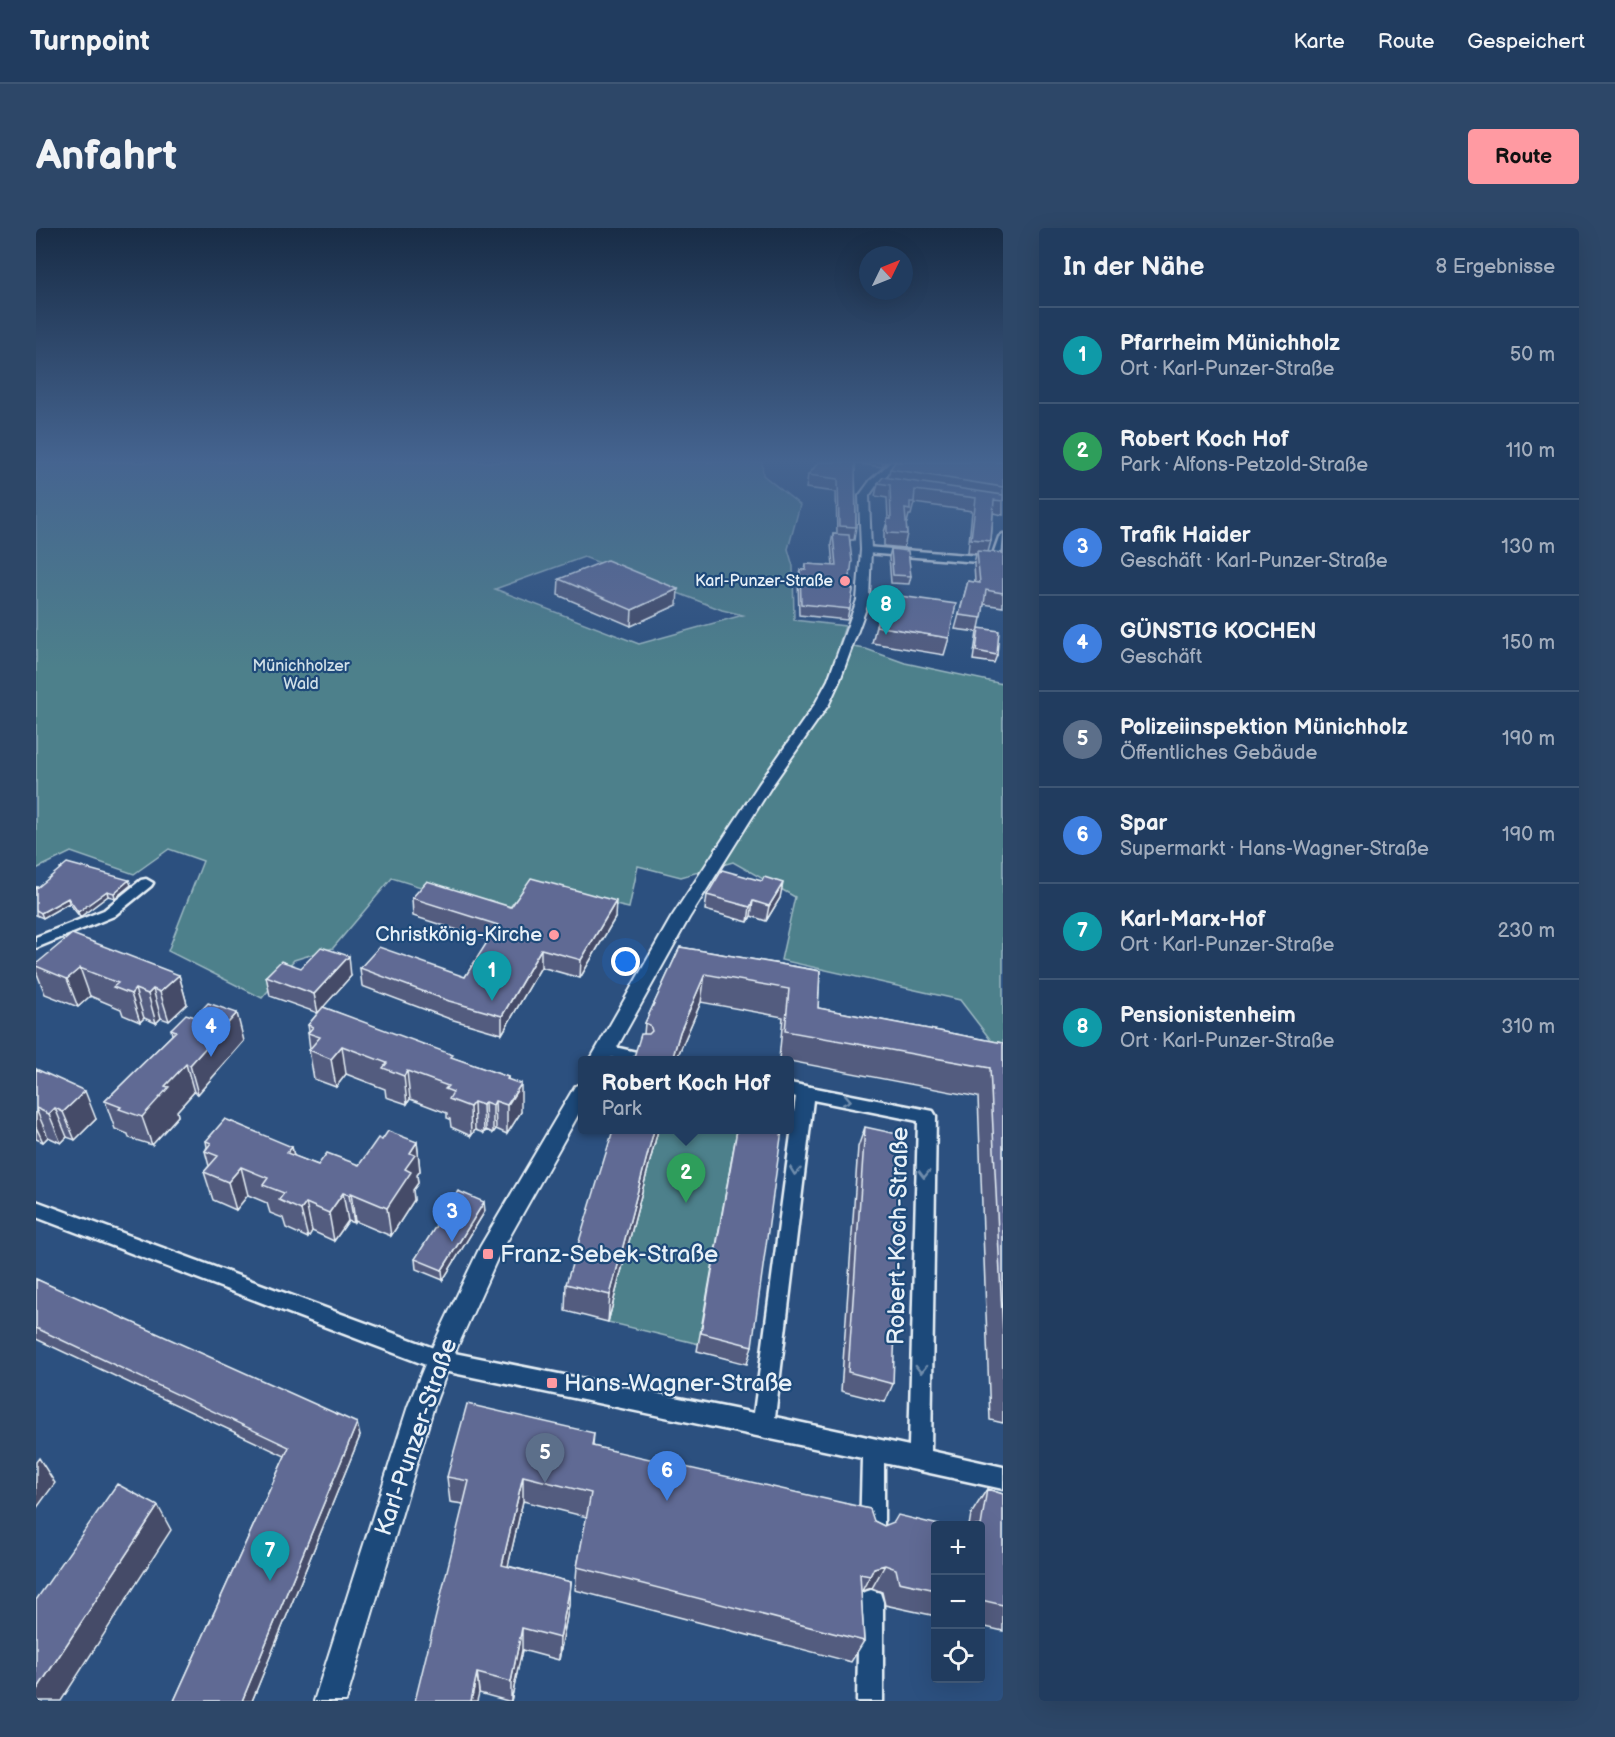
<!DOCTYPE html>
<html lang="de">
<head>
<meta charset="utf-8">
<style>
	:root { --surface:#213c5f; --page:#2d4768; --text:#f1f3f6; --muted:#a2adbd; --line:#3e5674; --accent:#ff9aa2 }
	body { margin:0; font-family:"Balsamiq Sans",sans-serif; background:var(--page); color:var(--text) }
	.controls { position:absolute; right:18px; bottom:18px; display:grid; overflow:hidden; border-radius:6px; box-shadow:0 6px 24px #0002 }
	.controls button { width:54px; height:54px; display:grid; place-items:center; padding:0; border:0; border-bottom:2px solid var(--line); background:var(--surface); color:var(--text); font:30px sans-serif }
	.compass { position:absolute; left:823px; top:18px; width:54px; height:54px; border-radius:50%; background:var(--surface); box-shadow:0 6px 24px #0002; rotate:47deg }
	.you { position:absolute; left:590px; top:734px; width:21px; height:21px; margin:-15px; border:4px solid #fff; border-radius:50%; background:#1a73e8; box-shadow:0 0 0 9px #1a73e833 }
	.badge { display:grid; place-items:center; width:39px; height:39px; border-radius:50%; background:var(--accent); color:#fff; font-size:20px; font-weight:700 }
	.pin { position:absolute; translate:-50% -50px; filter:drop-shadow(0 2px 3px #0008) }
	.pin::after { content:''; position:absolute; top:32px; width:21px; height:18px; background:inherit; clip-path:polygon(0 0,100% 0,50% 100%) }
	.popup { position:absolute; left:542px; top:828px; width:216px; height:78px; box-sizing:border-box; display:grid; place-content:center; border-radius:6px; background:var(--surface); filter:drop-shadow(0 2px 4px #0005); font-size:20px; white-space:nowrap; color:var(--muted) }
	.popup b { font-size:22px; color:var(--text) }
	.popup::after { content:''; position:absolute; left:50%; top:100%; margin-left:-12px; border:12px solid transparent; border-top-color:var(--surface) }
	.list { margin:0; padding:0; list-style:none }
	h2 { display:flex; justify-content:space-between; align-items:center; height:78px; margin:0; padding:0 24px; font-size:26px }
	h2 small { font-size:20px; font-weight:400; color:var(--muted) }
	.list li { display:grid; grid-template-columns:39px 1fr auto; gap:18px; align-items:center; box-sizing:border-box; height:96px; padding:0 24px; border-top:2px solid var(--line) }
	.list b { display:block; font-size:22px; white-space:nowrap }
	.list p { margin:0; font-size:20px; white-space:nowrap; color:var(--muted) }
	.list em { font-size:20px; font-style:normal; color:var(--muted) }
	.icon { flex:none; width:33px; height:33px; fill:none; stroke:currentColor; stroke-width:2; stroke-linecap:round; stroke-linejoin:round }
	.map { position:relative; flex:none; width:967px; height:1473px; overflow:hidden; border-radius:6px }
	header { display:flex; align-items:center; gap:36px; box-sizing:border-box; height:84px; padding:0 30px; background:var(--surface); border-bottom:2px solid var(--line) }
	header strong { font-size:28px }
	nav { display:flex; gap:33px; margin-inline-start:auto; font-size:21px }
	.intro { display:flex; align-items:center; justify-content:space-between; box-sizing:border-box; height:144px; padding:0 36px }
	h1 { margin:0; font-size:42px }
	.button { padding:15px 27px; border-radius:6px; background:var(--accent); color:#111; font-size:21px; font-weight:700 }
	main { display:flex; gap:36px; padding:0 36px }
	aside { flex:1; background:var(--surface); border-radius:6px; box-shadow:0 6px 24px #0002 }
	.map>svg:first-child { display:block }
	.green { fill:#4e808b; stroke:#9bb8c2; stroke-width:1.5; fill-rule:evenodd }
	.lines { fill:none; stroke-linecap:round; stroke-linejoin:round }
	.minor-casing { stroke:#e8f1f8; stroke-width:5 }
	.tertiary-casing { stroke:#e8f1f8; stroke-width:4 }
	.minor { fill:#1f4a7a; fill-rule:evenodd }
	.tertiary { fill:#1f4a7a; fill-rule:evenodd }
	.wall { fill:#535c7f; stroke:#e8f1f8; stroke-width:1.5 }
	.shaded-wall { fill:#444b68; stroke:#e8f1f8; stroke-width:1.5 }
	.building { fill:#616b94; stroke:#e8f1f8; stroke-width:1.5 }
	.oneway { stroke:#6f8dac }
	.poi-dot { fill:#ff9aa2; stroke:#1f4a7a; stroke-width:2 }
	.labels { text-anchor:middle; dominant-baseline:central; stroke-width:4.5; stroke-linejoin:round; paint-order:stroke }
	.far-poi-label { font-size:16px; fill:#e8f1f8; stroke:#1f4a7a; text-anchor:end }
	.far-park-label { font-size:16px; fill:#d1e0e8; stroke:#1f4a7a }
	.poi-label { font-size:20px; fill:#e8f1f8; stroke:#1f4a7a; text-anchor:end }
	.near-street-label { font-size:24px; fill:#e8f1f8; stroke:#1f4a7a }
	.near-poi-label { font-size:24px; fill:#e8f1f8; stroke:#1f4a7a; text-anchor:start }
</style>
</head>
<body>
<header>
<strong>Turnpoint</strong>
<nav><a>Karte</a><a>Route</a><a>Gespeichert</a></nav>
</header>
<div class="intro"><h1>Anfahrt</h1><a class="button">Route</a></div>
<main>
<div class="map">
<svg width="967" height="1473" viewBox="0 0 967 1473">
	<rect width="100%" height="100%" fill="#2c507f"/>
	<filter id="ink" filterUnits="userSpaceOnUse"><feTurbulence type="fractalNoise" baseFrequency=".0167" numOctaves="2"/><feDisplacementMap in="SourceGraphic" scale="12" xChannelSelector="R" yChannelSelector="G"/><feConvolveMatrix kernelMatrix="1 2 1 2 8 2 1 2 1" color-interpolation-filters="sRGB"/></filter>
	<g filter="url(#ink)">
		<path class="green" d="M0 234H726L727 247 764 277 752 321 757 338 758 392 809 398 803 417 830 421 869 435 967 456V820L960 819 924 772 745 732 759 669 697 634 645 649 602 638 593 680 492 657 469 685 356 650 297 720 258 732 226 770 132 723 167 633 133 621 98 646 35 624 0 641ZM548 329 686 382 707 387 603 416 459 361Z
			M622 902H714L663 1116 572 1094Z"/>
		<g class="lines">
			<defs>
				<path id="minor" d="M855 234H864L840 257H834V253Z
					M967 306 965 330 967 336 830 325 826 322 830 319 956 329 963 309Z
					M110 651 117 655 115 658 78 688 0 720V709L68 682 105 652Z
					M570 817 609 826 611 830 610 832H587L564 827 562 823 564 819Z
					M754 855 897 883 900 888 895 1223 967 1239V1261L848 1235V1308L844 1316 836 1320 828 1316 824 1308 826 1230 403 1142 0 989V973L403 1122 718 1185 760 869 754 867ZM777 872 882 893 873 1218 739 1189Z
					M835 1362 844 1365 847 1374V1473H821L823 1374 826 1365Z"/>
				<path id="tertiary" d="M837 252 842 255 833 268 835 322 833 372 804 452 793 476 737 556 653 690 574 832H554L635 690 723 556 779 476 792 452 821 372 825 322 823 268 834 253Z
					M546 855V880L461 1031 415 1133 398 1178 310 1473H278L372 1178 394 1124 444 1019 539 858Z"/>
			</defs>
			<use href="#minor" class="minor-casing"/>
			<use href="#tertiary" class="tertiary-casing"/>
			<use href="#minor" class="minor"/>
			<use href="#tertiary" class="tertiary"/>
		</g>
		<path class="wall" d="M783 234H851L846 239 819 235 820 299 818 312H814L813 357 817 362 811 392 763 387 762 352 764 342H769L770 336 797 338 795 316 797 306H801L800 264 770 260 772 247Z
			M967 234V287L957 285 955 313 952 324 967 325V379L948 376 943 400 961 427 958 435 937 432 941 404 919 401 932 353 939 354 938 336 940 326 932 325 936 283 878 275 875 287H873L871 295H870L871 306 868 320 848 318V304L852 291 851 270 839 268 842 255 852 249 854 241Z
			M855 321 875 348 873 356 855 355 853 329Z
			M523 351 641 377 595 398 522 367Z
			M840 398 913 410 908 427 836 415Z
			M95 657 79 670 72 668 44 689 33 675 7 690 0 687V659Z
			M671 667 744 670 730 693 715 688 712 694 669 682Z
			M376 670 475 679 579 690 544 750 505 739 466 806 414 791 326 758 324 740 429 749 453 712 377 688Z
			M644 719 784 743 782 780 967 815V1195L954 1192 942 869 743 831 747 789 665 774 640 832 608 806 609 795Z
			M0 736 143 747 151 776 133 793 125 790 120 795 108 790 104 794 87 787 85 781 54 768 42 779 9 766 0 743Z
			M265 740 315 748 287 779 417 830 472 849V852L485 884 471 906 460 901 457 905 450 902 448 905 439 902 435 908 415 899 414 891 411 890V885L374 871 371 876 350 869 349 861 310 846 300 859 278 851 273 822 274 821 272 805 273 803 272 797 282 785 234 768 230 748Z
			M159 789 208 813 162 866 158 864 141 883 142 888 116 917 93 910 92 906 79 901 69 873 136 807 135 801Z
			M0 841 60 891 39 912 31 909 25 915 12 909 7 914 0 911Z
			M829 899 857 1156 849 1174 805 1163 822 919Z
			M622 902 572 1094 529 1083 530 1056Z
			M701 902 716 1118 711 1136 661 1123Z
			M346 912 381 914 384 943 381 947 382 955 377 962 378 972 355 1008 319 993 318 995 312 993 298 1013 276 1003 272 1010 250 1000 247 990 234 985 231 975 212 967 200 982 177 972 168 944 173 938 169 923 171 919 170 913 256 919 258 928 282 937H323Z
			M449 983 407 1052 380 1041 379 1031Z
			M0 1051 324 1208 216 1473H138L249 1228 0 1111Z
			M558 1205 557 1218 838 1293 848 1298H900V1388L849 1377 846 1364 836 1360 826 1363 825 1365 828 1413 815 1434 539 1362 541 1339 551 1289 487 1273 472 1338 535 1354 533 1377 523 1432 486 1422 475 1473H472L443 1465 427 1276 414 1274 411 1249Z
			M951 1261 967 1266V1403L945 1398V1298H933L935 1286Z"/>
		<path class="shaded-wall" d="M847 234H851L846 239Z
			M642 361 641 377 595 398 596 382Z
			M93 652 95 657 79 670 78 665Z
			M747 655 744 670 730 693 733 678Z
			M71 663 72 668 44 689 42 684Z
			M32 670 33 675 7 690 5 685Z
			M580 673 579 690 544 750 545 732Z
			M717 673 715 688 712 694 714 679Z
			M505 721V739L466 806V788Z
			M313 728 315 748 282 785 278 766Z
			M44 740 54 768 42 779 31 751Z
			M669 746 665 774 640 832H636L644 804Z
			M143 747 151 776 133 793 124 764Z
			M99 761 108 790 104 794 95 766Z
			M117 761 125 790 120 795 112 766Z
			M201 785 208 813 162 866 154 837Z
			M306 818 310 846 300 859 295 831Z
			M150 836 158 864 141 883 142 888 116 917 106 889 129 858Z
			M371 843 374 871 371 876 368 848Z
			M472 849 473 875 485 856V884L471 906V851Z
			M49 863 60 891 39 912 27 884Z
			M459 873 460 901 457 905V877Z
			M438 874 439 902 435 908 434 879Z
			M449 874 450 902 448 905 447 877Z
			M19 880 31 909 25 915 13 886Z
			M0 881 12 909 7 914 0 899Z
			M618 902H622L572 1094 574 1067Z
			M381 914 384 943 381 947 382 955 377 962 378 972 355 1008 351 980 369 941 374 925Z
			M256 919 262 947 251 925Z
			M205 939 212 967 200 982 192 954Z
			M307 965 312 993 298 1013 293 985Z
			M315 965 319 993 318 995 313 967Z
			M448 974 449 983 407 1052 406 1042Z
			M270 975 276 1003 272 1010 265 982Z
			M321 1195 324 1208 216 1473H206Z
			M3 1230 19 1255 0 1281V1234Z
			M487 1248V1273L467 1360 466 1337Z
			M122 1278 135 1302 25 1473H0V1463Z
			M849 1337 836 1360 826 1363 838 1340Z
			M535 1354 533 1377 523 1432 524 1410Z
			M486 1400V1422L475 1473V1454Z
			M441 1445 443 1465 441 1473H435Z"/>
		<path class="building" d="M783 234H819L820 299 803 298 802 251 772 247Z
			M859 234H967V259L854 241Z
			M847 249 967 267V273L958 272 955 313 935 311 940 270 879 262 878 274H874V282L869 281 871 306 851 305V291H855L854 257 842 255Z
			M797 306 813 307 816 333 813 357 817 362 814 381 765 376 764 342H770V336L800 338Z
			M855 321 872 323 875 348 857 347Z
			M941 323 967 325V365L950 362 946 390 923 387 932 353 944 355Z
			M571 332 642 361 596 382 523 351Z
			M850 366 920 376 913 410 840 398Z
			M943 400 963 403 961 427 940 423Z
			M31 635 93 652 78 665 71 663 42 684 32 670 5 685 0 682V659L1 660Z
			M686 642 726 653 728 649 747 655 733 678 717 673 714 679 671 667Z
			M495 650 580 673 545 732 505 721 466 788 413 773 324 740 343 719 429 749 462 697 376 670 391 653 475 679Z
			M36 706 143 747 124 764 117 761 112 766 99 761 95 766 77 759 82 755 44 740 31 751 0 738V736Z
			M285 719 313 728 278 766 230 748 245 733 265 740Z
			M644 719 784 743 782 780 967 815V1107L954 840 749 803 753 761 669 746 644 804 636 832H597L605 806H613L616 803 614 797 609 795Z
			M172 775 201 785 154 837 150 836 129 858 133 859 106 889 83 881 85 879 69 873 140 803 135 801 150 786 159 789Z
			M287 779 417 827 415 829 472 849 471 851 485 856 471 877 459 873 457 877 449 874 447 877 438 874 434 879 413 871 417 864 409 861 412 858 371 843 368 848 347 840 351 835 306 818 295 831 273 822 284 809 272 805 277 799 272 797Z
			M0 841 49 863 27 884 19 880 13 886 0 880Z
			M189 891 256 919 251 925 282 937 291 925 323 937 342 910 346 912 352 903 381 914 374 925 379 927 369 941 375 944 351 980 315 965 313 967 307 965 293 985 270 975 265 982 243 972 248 965 227 957 232 950 205 939 192 954 168 944 182 928 169 923 175 915 170 913Z
			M829 899 866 907 857 1156 812 1144Z
			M577 902H618L574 1067 530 1056Z
			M701 902H746L716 1118 665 1105Z
			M422 963 448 974 406 1042 379 1031Z
			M0 1051 321 1195 206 1473H138L253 1219 0 1100Z
			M431 1176 558 1205 556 1218 834 1281 838 1293 848 1298 858 1294 862 1287 907 1298H900V1362L863 1354 860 1341 849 1337 838 1340 834 1348 824 1346 828 1413 541 1339 555 1265 487 1248 466 1337 535 1354 524 1410 486 1400 475 1454 441 1445 435 1473H379L433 1253 411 1249Z
			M81 1256 122 1278 0 1463V1372Z
			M951 1261 967 1266V1377L945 1372V1298Z"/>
		<defs><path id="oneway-chevron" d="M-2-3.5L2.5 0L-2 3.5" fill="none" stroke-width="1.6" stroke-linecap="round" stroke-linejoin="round" transform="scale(1.5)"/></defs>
		<g class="oneway">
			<use href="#oneway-chevron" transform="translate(811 872) rotate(11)"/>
			<use href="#oneway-chevron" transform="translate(759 943) rotate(97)"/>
			<use href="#oneway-chevron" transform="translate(888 946) rotate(91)"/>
			<use href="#oneway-chevron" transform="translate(885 1141) rotate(91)"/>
		</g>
	</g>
	<linearGradient id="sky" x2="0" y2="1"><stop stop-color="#182c46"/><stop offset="0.53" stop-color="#456490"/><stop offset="1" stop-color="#456490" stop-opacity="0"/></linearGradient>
	<rect width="967" height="440" fill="url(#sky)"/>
	<g class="poi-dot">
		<circle cx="809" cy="353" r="6"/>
		<circle cx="518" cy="707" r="6"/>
		<rect x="446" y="1020" width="12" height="12" rx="3"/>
		<rect x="510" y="1149" width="12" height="12" rx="3"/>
	</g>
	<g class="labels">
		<g class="far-poi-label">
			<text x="797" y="353">Karl-Punzer-Straße</text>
		</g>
		<g class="far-park-label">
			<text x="265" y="438">Münichholzer<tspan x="265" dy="18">Wald</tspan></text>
		</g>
		<g class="poi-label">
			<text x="506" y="707">Christkönig-Kirche</text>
		</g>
		<g class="near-street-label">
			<text transform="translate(862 1008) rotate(-89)">Robert-Koch-Straße</text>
			<text transform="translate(380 1209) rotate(-71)">Karl-Punzer-Straße</text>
		</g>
		<g class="near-poi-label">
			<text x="464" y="1026">Franz-Sebek-Straße</text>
			<text x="528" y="1155">Hans-Wagner-Straße</text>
		</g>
	</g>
</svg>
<div class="controls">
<button>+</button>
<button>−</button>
<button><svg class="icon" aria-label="locate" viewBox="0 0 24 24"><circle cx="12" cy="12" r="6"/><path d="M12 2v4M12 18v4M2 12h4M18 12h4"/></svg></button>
</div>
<svg class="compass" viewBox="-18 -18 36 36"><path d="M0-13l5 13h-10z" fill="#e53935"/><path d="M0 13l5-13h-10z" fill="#a2adbd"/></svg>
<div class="you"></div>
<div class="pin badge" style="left:456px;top:773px;background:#0f9aa8">1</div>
<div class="pin badge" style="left:650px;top:975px;background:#2e9e5b">2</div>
<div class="popup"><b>Robert Koch Hof</b>Park</div>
<div class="pin badge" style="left:416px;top:1014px;background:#3f7fe0">3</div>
<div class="pin badge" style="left:175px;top:829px;background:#3f7fe0">4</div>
<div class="pin badge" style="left:509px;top:1255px;background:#5c6f8a">5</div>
<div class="pin badge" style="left:631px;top:1273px;background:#3f7fe0">6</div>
<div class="pin badge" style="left:234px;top:1353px;background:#0f9aa8">7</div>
<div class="pin badge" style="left:850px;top:407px;background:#0f9aa8">8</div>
</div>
<aside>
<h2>In der Nähe<small>8 Ergebnisse</small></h2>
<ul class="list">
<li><span class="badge" style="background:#0f9aa8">1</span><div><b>Pfarrheim Münichholz</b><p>Ort · Karl-Punzer-Straße</p></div><em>50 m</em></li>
<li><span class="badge" style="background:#2e9e5b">2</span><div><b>Robert Koch Hof</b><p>Park · Alfons-Petzold-Straße</p></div><em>110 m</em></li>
<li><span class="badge" style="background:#3f7fe0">3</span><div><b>Trafik Haider</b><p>Geschäft · Karl-Punzer-Straße</p></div><em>130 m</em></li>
<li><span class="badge" style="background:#3f7fe0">4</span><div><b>GÜNSTIG KOCHEN</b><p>Geschäft</p></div><em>150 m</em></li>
<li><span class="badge" style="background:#5c6f8a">5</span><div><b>Polizeiinspektion Münichholz</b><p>Öffentliches Gebäude</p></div><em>190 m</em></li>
<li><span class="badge" style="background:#3f7fe0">6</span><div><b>Spar</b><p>Supermarkt · Hans-Wagner-Straße</p></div><em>190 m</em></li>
<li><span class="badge" style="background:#0f9aa8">7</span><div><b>Karl-Marx-Hof</b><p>Ort · Karl-Punzer-Straße</p></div><em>230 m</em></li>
<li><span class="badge" style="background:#0f9aa8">8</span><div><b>Pensionistenheim</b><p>Ort · Karl-Punzer-Straße</p></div><em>310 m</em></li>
</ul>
</aside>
</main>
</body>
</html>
